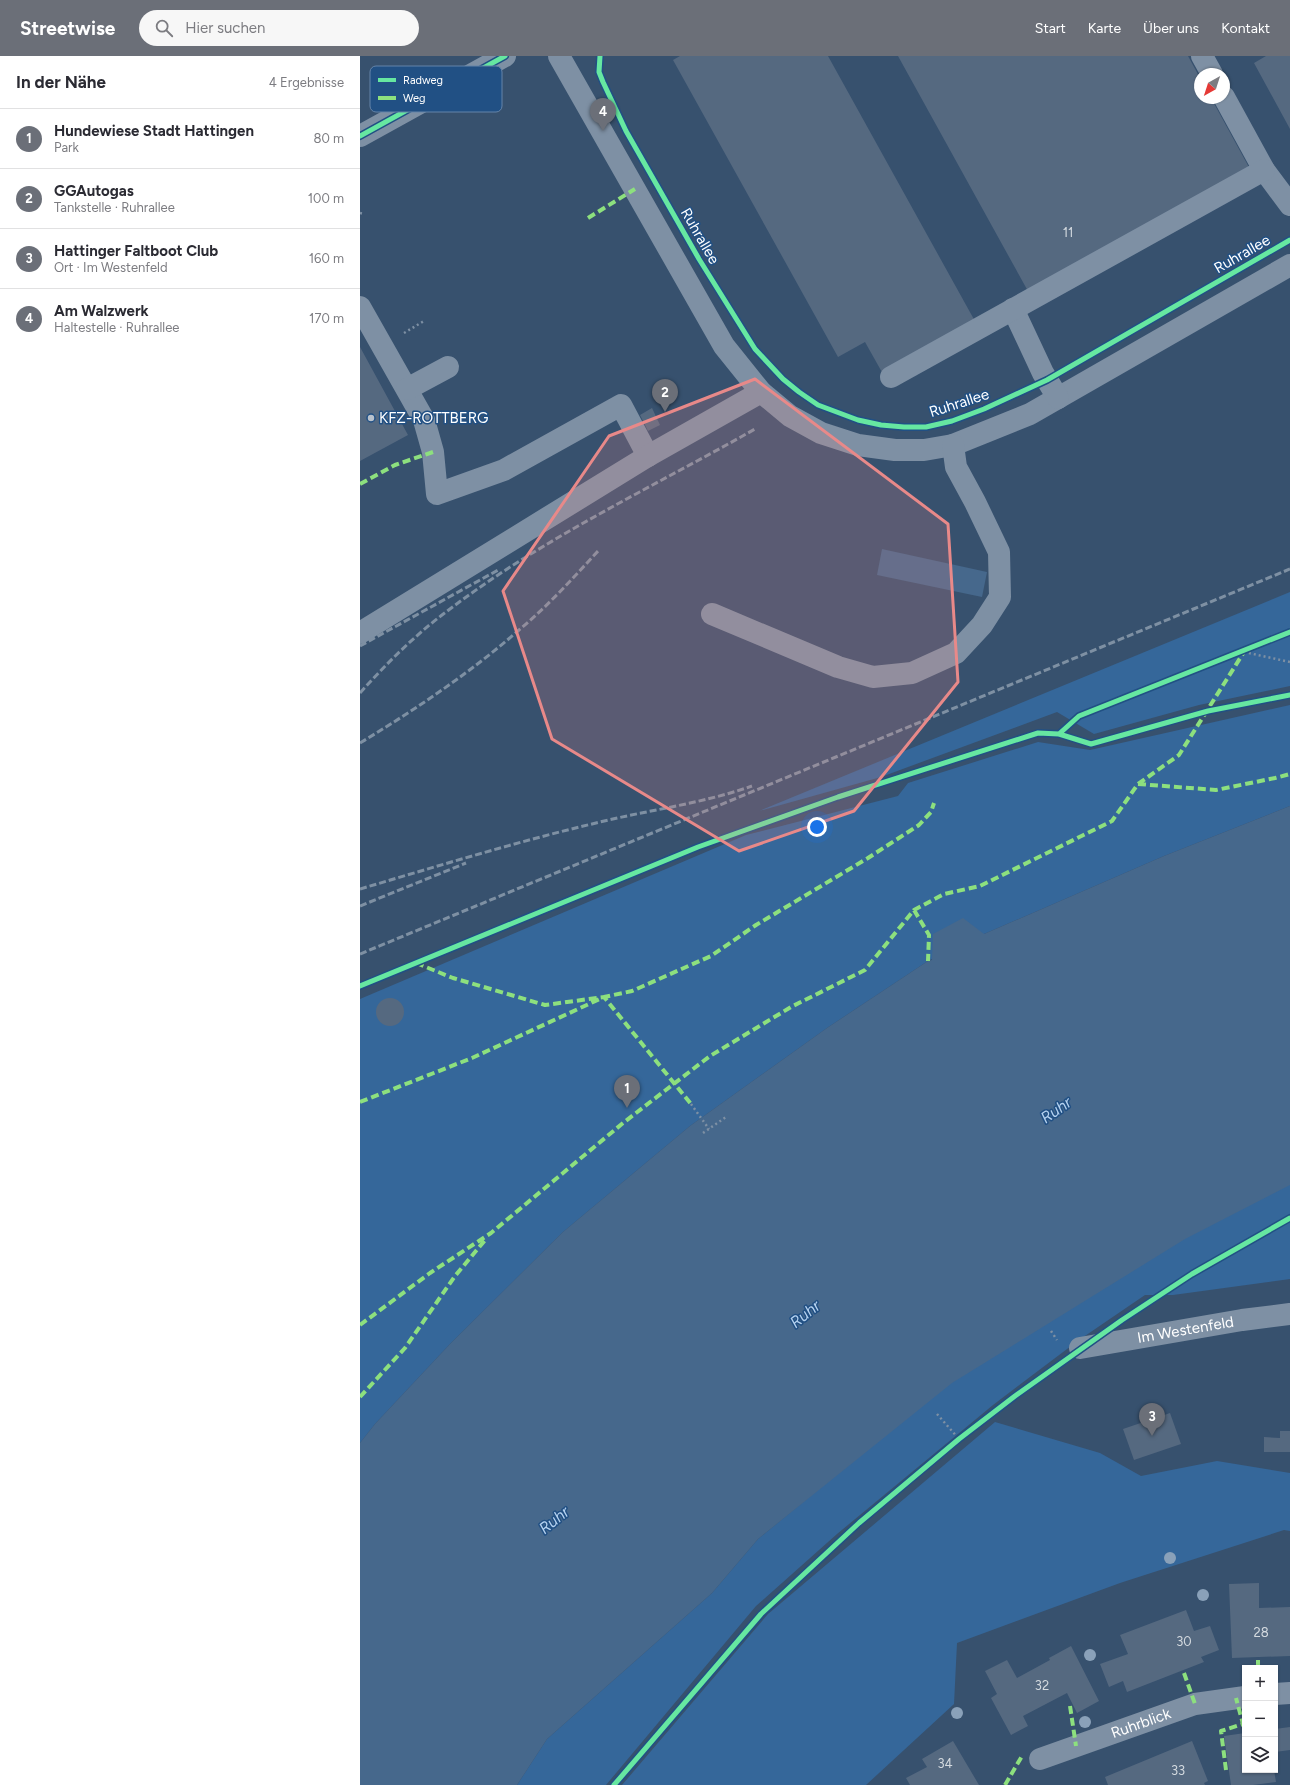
<!DOCTYPE html>
<html lang="de">
<head>
<meta charset="utf-8">
<style>
	:root { --surface:#fff; --page:#f7f7f7; --text:#2b2b33; --muted:#7c7c81; --line:#e1e1e2; --accent:#6b6f78 }
	body { margin:0; font-family:Figtree,sans-serif; background:var(--page); color:var(--text) }
	.controls { position:absolute; right:12px; bottom:12px; display:grid; overflow:hidden; border-radius:0px; box-shadow:0 1px 3px #0004 }
	.controls button { width:36px; height:36px; display:grid; place-items:center; padding:0; border:0; border-bottom:1px solid var(--line); background:var(--surface); color:var(--text); font:20px sans-serif }
	.compass { position:absolute; left:834px; top:12px; width:36px; height:36px; border-radius:50%; background:var(--surface); box-shadow:0 1px 3px #0004; rotate:219deg }
	.you { position:absolute; left:457px; top:771px; width:14px; height:14px; margin:-10px; border:3px solid #fff; border-radius:50%; background:#1a73e8; box-shadow:0 0 0 6px #1a73e833 }
	.badge { display:grid; place-items:center; width:26px; height:26px; border-radius:50%; background:var(--accent); color:#fff; font-size:13px; font-weight:700 }
	.pin { position:absolute; translate:-50% -33px; filter:drop-shadow(0 1px 2px #0008) }
	.pin::after { content:''; position:absolute; top:21px; width:14px; height:12px; background:inherit; clip-path:polygon(0 0,100% 0,50% 100%) }
	.list { margin:0; padding:0; list-style:none }
	h2 { display:flex; justify-content:space-between; align-items:center; height:52px; margin:0; padding:0 16px; font-size:17px }
	h2 small { font-size:13px; font-weight:400; color:var(--muted) }
	.list li { display:grid; grid-template-columns:26px 1fr auto; gap:12px; align-items:center; box-sizing:border-box; height:60px; padding:0 16px; border-top:1px solid var(--line) }
	.list b { display:block; font-size:15px; white-space:nowrap }
	.list p { margin:0; font-size:13px; white-space:nowrap; color:var(--muted) }
	.list em { font-size:13px; font-style:normal; color:var(--muted) }
	.icon { flex:none; width:22px; height:22px; fill:none; stroke:currentColor; stroke-width:2; stroke-linecap:round; stroke-linejoin:round }
	.map { position:relative; flex:none; width:930px; height:1729px; overflow:hidden }
	header { display:flex; align-items:center; gap:24px; box-sizing:border-box; height:56px; padding:0 20px; background:var(--accent); color:#fff }
	header strong { font-size:19px }
	nav { display:flex; gap:22px; margin-inline-start:auto; font-size:14px }
	.search { width:280px; height:36px; background:var(--page); display:flex; align-items:center; gap:10px; box-sizing:border-box; padding:0 14px; border-radius:22px; color:var(--muted); font-size:15px }
	main { display:flex }
	aside { flex:1; background:var(--surface) }
	.map>svg:first-child { display:block }
	.green { fill:#35679a }
	.water { fill:#46688c }
	.building { fill:#556980 }
	.lines { fill:none; stroke-linecap:round; stroke-linejoin:round }
	.path { stroke:#7e90a4; stroke-width:2.5; stroke-dasharray:2 3; stroke-linecap:butt }
	.minor { stroke:#7e90a4; stroke-width:22 }
	.rail { stroke:#7e90a3; stroke-width:3; stroke-dasharray:7 3; stroke-linecap:butt }
	.quiet { stroke:#8de07e; stroke-width:4; stroke-dasharray:8 4; stroke-linecap:butt }
	.cycleway-casing { stroke:#215084; stroke-width:8 }
	.cycleway { stroke:#66e7a1; stroke-width:5 }
	.tree { fill:#8aa1b9 }
	.marked { fill:#e88989; fill-opacity:0.2; stroke:#e88989; stroke-width:3; stroke-linejoin:round }
	.poi-dot { fill:#b9c2cc; stroke:#215084; stroke-width:1.5 }
	.labels { text-anchor:middle; dominant-baseline:central; stroke-width:3; stroke-linejoin:round; paint-order:stroke }
	.number-label { font-size:13px; fill:#d4dadf }
	.street-label { font-size:15px; fill:#fff; stroke:#215084 }
	.poi-label { font-size:15px; fill:#fff; stroke:#215084; text-anchor:start }
	.water-label { font-size:16px; font-style:italic; fill:#b5d2f0; stroke:#215084 }
	.key { fill:#215084; stroke:#6484a9; stroke-width:1 }
	.key-label { font-size:11px; fill:#fff }
</style>
</head>
<body>
<header>
<strong>Streetwise</strong>
<div class="search"><svg class="icon" aria-label="search" viewBox="0 0 24 24"><circle cx="10" cy="10" r="6"/><path d="M15 15l6 6"/></svg>Hier suchen</div>
<nav><a>Start</a><a>Karte</a><a>Über uns</a><a>Kontakt</a></nav>
</header>
<main>
<aside>
<h2>In der Nähe<small>4 Ergebnisse</small></h2>
<ul class="list">
<li><span class="badge">1</span><div><b>Hundewiese Stadt Hattingen</b><p>Park</p></div><em>80 m</em></li>
<li><span class="badge">2</span><div><b>GGAutogas</b><p>Tankstelle · Ruhrallee</p></div><em>100 m</em></li>
<li><span class="badge">3</span><div><b>Hattinger Faltboot Club</b><p>Ort · Im Westenfeld</p></div><em>160 m</em></li>
<li><span class="badge">4</span><div><b>Am Walzwerk</b><p>Haltestelle · Ruhrallee</p></div><em>170 m</em></li>
</ul>
</aside>
<div class="map">
<svg width="930" height="1729" viewBox="0 0 930 1729">
	<rect width="100%" height="100%" fill="#37516e"/>
	<path class="green" d="M930 536V630L839 649 734 678 697 656 521 721 399 755Z
		M930 649V750L804 800 624 878 568 905 467 972 330 1070 203 1176 90 1288 15 1368 0 1387V943L386 779 538 740 548 727 678 686 730 694Z
		M930 1128V1223L813 1239H785L719 1284 633 1349 477 1478 396 1550 246 1729H157L187 1683 352 1537 398 1483 591 1325 825 1182Z
		M635 1366 740 1397 781 1420 857 1405 930 1417V1475L924 1474 760 1527 597 1587 594 1648 506 1729H262L408 1558Z"/>
	<path class="water" d="M522 493 627 516 622 541 517 519Z
		M930 750V1129L825 1183 592 1327 398 1483 352 1537 187 1683 157 1729H0V1387L15 1368 90 1288 203 1176 330 1070 467 972 568 905 572 904 573 878 603 862 624 878 804 800Z"/>
	<path class="building" d="M320 0H468L616 267 523 318 505 286 478 301 313 4Z
		M538 0H828L840 22V42H851L891 115 669 237Z
		M906 0H930V73L894 7Z
		M0 291 48 379 0 405Z
		M292 352 300 369 288 375 280 359Z
		M16 956a14 14 0 1 1 28 0a14 14 0 1 1-28 0Z
		M810 1357 821 1388 774 1404 763 1373Z
		M920 1375H930V1396H904V1381L920 1382Z
		M899 1527V1552L930 1551V1600L872 1602 869 1528Z
		M826 1554 834 1575 850 1570 859 1594 841 1601 844 1606 767 1636 763 1625 749 1631 740 1608 768 1598 760 1579Z
		M711 1590 739 1645 717 1657 707 1637 663 1660 668 1670 651 1679 631 1642 637 1638 625 1615 647 1604 657 1622 690 1604 689 1602Z
		M930 1671V1694L915 1696V1673Z
		M885 1677V1714H914L916 1726 893 1729H871L864 1680Z
		M593 1685 619 1729H550L546 1722 567 1711 562 1703Z
		M832 1685 848 1725 844 1727 845 1729H748L745 1721Z"/>
	<g class="lines">
		<path class="path" d="M239 16 240 0
			M0 157 4 158
			M44 277 64 265
			M884 596 930 606
			M331 1048 349 1073
			M343 1077 366 1061
			M691 1275 697 1284
			M577 1358 599 1383"/>
		<g class="minor">
			<path d="M199 0 364 290 401 336 430 360 461 377 498 389 535 394H564L593 389 670 358 930 209"/>
			<path d="M842 0 852 18"/>
			<path d="M864 41 904 114 930 149"/>
			<path d="M0 80 145 0"/>
			<path d="M0 251 64 364 73 396 77 438 144 414 261 349 288 400"/>
			<path d="M653 253 683 317 698 342"/>
			<path d="M531 321 904 114"/>
			<path d="M47 333 88 311"/>
			<path d="M352 558 478 611 513 621 552 617 596 597 622 569 640 541 639 496 615 446 596 411 593 389"/>
			<path d="M0 577 288 400 401 336"/>
			<path id="s1" d="M720 1292 882 1264 930 1258"/>
			<path d="M915 1638 930 1637"/>
			<path id="s2" d="M680 1703 835 1648 885 1641"/>
		</g>
		<path class="rail" d="M0 590 140 513
			M0 637C26 608 54 580 86 556 181 483 291 432 395 373
			M0 687C56 653 110 617 159 574 188 550 213 522 239 494
			M0 833C78 810 156 786 236 767 288 754 341 748 392 730
			M0 850 106 807
			M0 898 930 513"/>
		<path class="quiet" d="M228 162 275 133
			M0 428 35 409 73 396
			M778 728 856 734 915 722 930 718
			M554 854 569 879 568 905
			M56 907 93 922 185 949 244 941 331 1048
			M0 1046 112 1002 244 941 272 935 351 900 396 869 508 802 559 769 571 756 574 747
			M0 1269 70 1217 131 1177 263 1067 350 1000 431 951 505 914 554 854 584 838 620 830 752 765 778 728 819 699 884 596
			M0 1341 45 1292 95 1220 126 1183
			M898 1604V1612
			M824 1617 835 1648
			M710 1650 716 1690
			M866 1714 861 1675 883 1668 876 1642
			M645 1729 662 1700"/>
		<defs>
			<path id="cycleway" d="M240 0 239 16 243 26 266 75 339 203 395 293 423 323 439 336 458 349 498 364 521 369 544 371H566L592 365 624 353 687 324 930 184
				M0 80 145 0
				M699 678 719 660 930 576
				M0 930 338 791 478 741 678 677 699 678 731 688 848 655 930 639
				M254 1729 401 1558 499 1467 599 1383 655 1340 762 1264 832 1218 930 1162"/>
		</defs>
		<use href="#cycleway" class="cycleway-casing"/>
		<use href="#cycleway" class="cycleway"/>
	</g>
	<g class="tree">
		<circle cx="810" cy="1502" r="6"/>
		<circle cx="843" cy="1539" r="6"/>
		<circle cx="730" cy="1599" r="6"/>
		<circle cx="597" cy="1657" r="6"/>
		<circle cx="725" cy="1666" r="6"/>
	</g>
	<path class="marked" d="M395 323 588 468 598 626 494 755 379 795 192 683 143 535 249 380Z"/>
	<circle class="poi-dot" cx="11" cy="362" r="4"/>
	<g class="labels">
		<g class="number-label">
			<text x="708" y="176">11</text>
			<text x="901" y="1576">28</text>
			<text x="824" y="1585">30</text>
			<text x="682" y="1629">32</text>
			<text x="585" y="1707">34</text>
			<text x="818" y="1714">33</text>
		</g>
		<g class="street-label">
			<text transform="translate(340 180) rotate(60)">Ruhrallee</text>
			<text transform="translate(882 198) rotate(-30)">Ruhrallee</text>
			<text transform="translate(599 347) rotate(-18)">Ruhrallee</text>
			<text stroke="none"><textPath href="#s1" startOffset="107">Im Westenfeld</textPath></text>
			<text stroke="none"><textPath href="#s2" startOffset="107">Ruhrblick</textPath></text>
		</g>
		<g class="poi-label">
			<text x="19" y="362">KFZ-ROTTBERG</text>
		</g>
		<g class="water-label">
			<text transform="translate(696 1054) rotate(-35)">Ruhr</text>
			<text transform="translate(445 1258) rotate(-39)">Ruhr</text>
			<text transform="translate(194 1464) rotate(-39)">Ruhr</text>
		</g>
	</g>
	<rect x="10" y="10" width="132" height="46" rx="6" class="key"/>
	<rect x="18" y="22" width="18" height="4" fill="#66e7a1"/>
	<rect x="18" y="40" width="18" height="4" fill="#8de07e"/>
	<g class="key-label">
		<text x="43" y="28">Radweg</text>
		<text x="43" y="46">Weg</text>
	</g>
</svg>
<div class="controls">
<button>+</button>
<button>−</button>
<button><svg class="icon" aria-label="layers" viewBox="0 0 24 24"><path d="M12 4l9 5-9 5-9-5zM3 14l9 5 9-5"/></svg></button>
</div>
<svg class="compass" viewBox="-18 -18 36 36"><path d="M0-13l5 13h-10z" fill="#e53935"/><path d="M0 13l5-13h-10z" fill="#7c7c81"/></svg>
<div class="you"></div>
<div class="pin badge" style="left:267px;top:1052px">1</div>
<div class="pin badge" style="left:305px;top:356px">2</div>
<div class="pin badge" style="left:792px;top:1380px">3</div>
<div class="pin badge" style="left:243px;top:75px">4</div>
</div>
</main>
</body>
</html>
